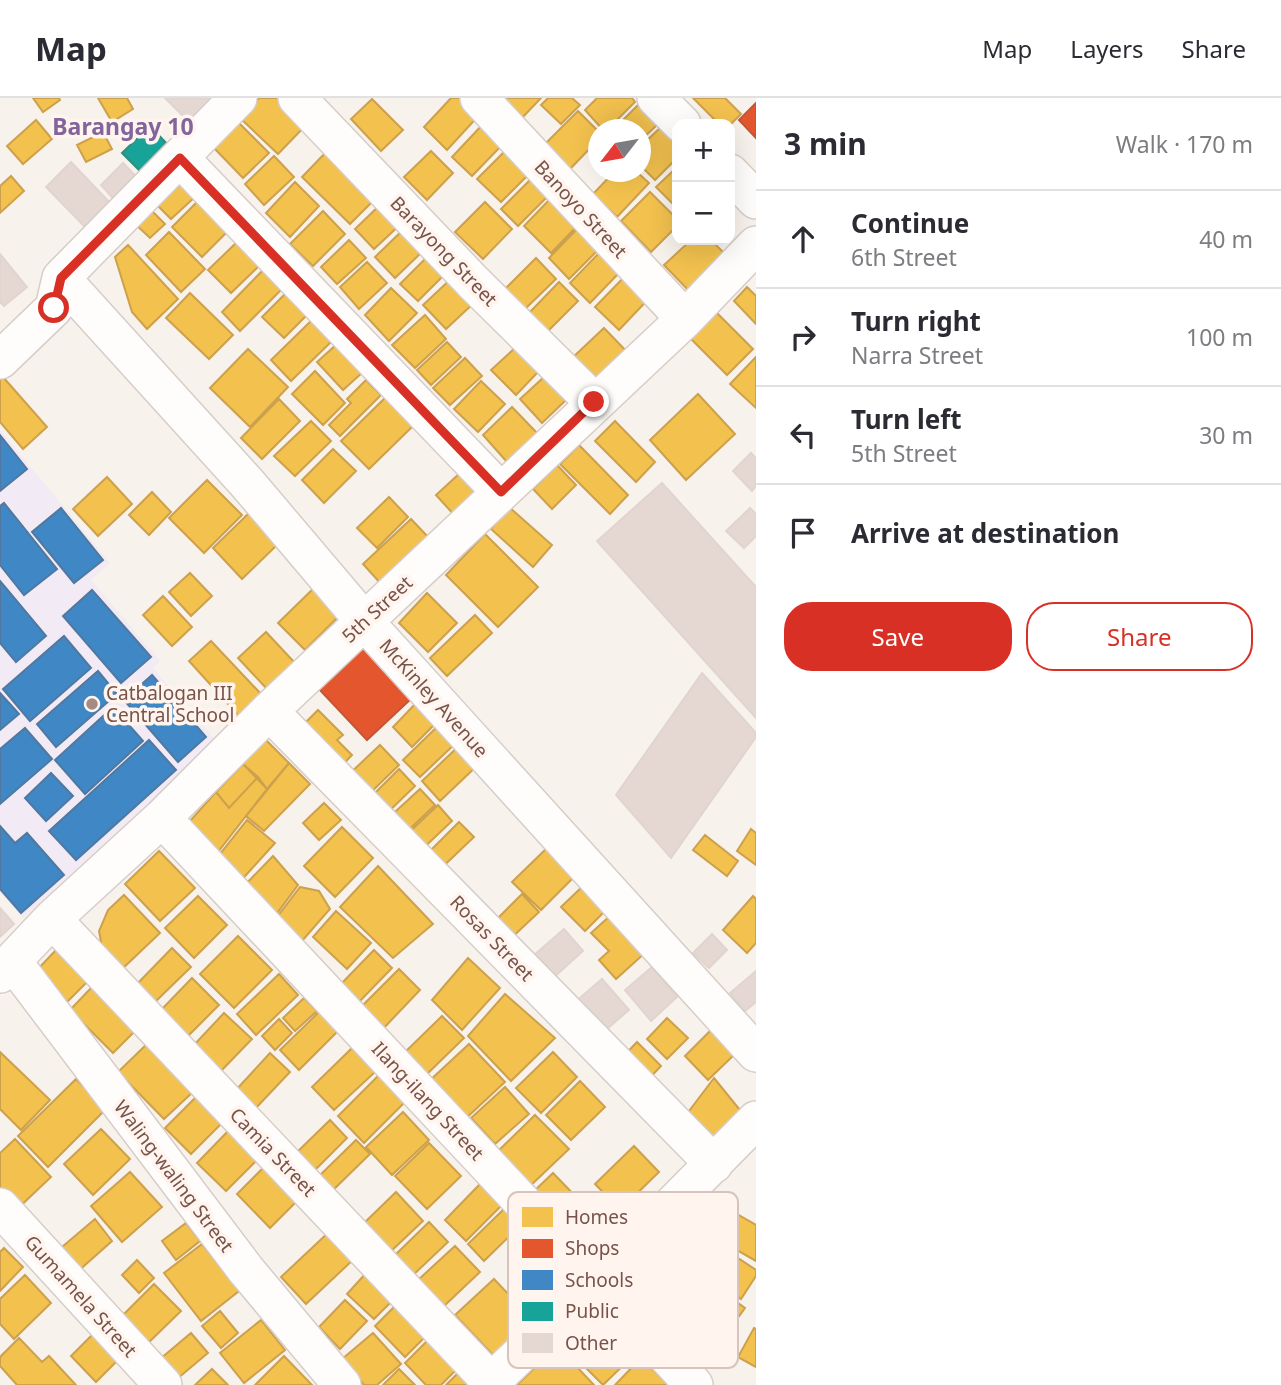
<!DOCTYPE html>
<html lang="en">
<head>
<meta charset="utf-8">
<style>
	:root { --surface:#fff; --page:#f2f2f3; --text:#2b2b33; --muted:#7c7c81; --line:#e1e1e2; --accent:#d93025 }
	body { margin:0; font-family:"Noto Sans",sans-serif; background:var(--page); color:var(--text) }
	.controls { position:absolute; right:21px; top:21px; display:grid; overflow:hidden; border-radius:14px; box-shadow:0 7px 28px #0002 }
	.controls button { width:63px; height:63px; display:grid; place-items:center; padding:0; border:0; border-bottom:2px solid var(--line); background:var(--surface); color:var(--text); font:35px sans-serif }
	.compass { position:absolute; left:588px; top:21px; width:63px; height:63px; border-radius:50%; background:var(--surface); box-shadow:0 7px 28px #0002; rotate:239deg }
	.stop { position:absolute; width:21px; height:21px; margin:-16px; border:5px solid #d93025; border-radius:50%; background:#fff }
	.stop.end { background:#d93025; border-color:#fff; box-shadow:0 2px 7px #0008 }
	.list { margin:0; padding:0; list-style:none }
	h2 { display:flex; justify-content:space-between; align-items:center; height:91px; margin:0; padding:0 28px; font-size:30px }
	h2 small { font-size:23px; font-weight:400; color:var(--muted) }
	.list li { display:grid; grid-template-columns:46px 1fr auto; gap:21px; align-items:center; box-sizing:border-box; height:98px; padding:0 28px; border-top:2px solid var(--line) }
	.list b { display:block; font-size:26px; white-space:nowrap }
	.list p { margin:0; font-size:23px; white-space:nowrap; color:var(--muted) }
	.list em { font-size:23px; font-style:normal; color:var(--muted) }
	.actions { display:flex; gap:14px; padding:21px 28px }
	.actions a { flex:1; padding:16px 0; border:2px solid var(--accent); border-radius:28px; text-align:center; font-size:24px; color:var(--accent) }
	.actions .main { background:var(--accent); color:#fff }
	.icon { flex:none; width:38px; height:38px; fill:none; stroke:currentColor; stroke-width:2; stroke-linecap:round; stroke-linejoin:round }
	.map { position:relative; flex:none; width:756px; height:1287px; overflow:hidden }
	header { display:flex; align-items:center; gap:42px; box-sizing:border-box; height:98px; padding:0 35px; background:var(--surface); border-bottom:2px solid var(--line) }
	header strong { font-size:33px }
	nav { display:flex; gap:38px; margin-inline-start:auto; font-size:24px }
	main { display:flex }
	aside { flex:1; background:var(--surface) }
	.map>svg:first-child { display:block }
	.education { fill:#f2eaf4 }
	.homes { fill:#f2c14e; stroke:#cda04d; stroke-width:2 }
	.shops { fill:#e4572e; stroke:#c45636; stroke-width:2 }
	.schools { fill:#3f88c5; stroke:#5078a0; stroke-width:2 }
	.public { fill:#17a398; stroke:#348b81; stroke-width:2 }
	.building { fill:#e5d8d3; stroke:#e1d4ce; stroke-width:2 }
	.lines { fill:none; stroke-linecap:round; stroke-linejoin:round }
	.minor-casing { stroke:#d6cdc8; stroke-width:40 }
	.minor { stroke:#fefdfc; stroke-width:37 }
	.route { stroke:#d93025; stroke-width:9 }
	.poi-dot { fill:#a58b83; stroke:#fff5ee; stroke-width:2.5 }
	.labels { text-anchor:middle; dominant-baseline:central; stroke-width:7; stroke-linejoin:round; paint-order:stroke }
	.street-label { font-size:19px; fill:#78534a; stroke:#fff5ee }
	.poi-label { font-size:19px; fill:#78534a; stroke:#fff5ee; text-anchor:start }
	.quarter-label { font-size:23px; font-weight:bold; fill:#81659b; stroke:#fff5ee }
	.key { fill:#fff5ee; stroke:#d6c4bd; stroke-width:2 }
	.key-label { font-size:19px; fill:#78534a }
</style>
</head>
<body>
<header>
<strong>Map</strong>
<nav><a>Map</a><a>Layers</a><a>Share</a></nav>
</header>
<main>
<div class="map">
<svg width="756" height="1287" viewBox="0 0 756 1287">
	<rect width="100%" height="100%" fill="#f8f2ec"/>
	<path class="education" d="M0 332 110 465 91 482 160 563 153 570 216 643 23 820 0 794Z"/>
	<path class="homes" d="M33 0H59L60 2 43 14Z
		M98 0H127L133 11 112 24Z
		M259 0H280L307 26 278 56 240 20Z
		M451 0H467L482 14 447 52 424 29Z
		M499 0H541L521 21Z
		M548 0H572L580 7 561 26 541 7Z
		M597 0H632L635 4 607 32H603L585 12Z
		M693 0H725L741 16 730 27 719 26Z
		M372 1 403 32 381 53 351 21Z
		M638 7 657 27 640 43V32H613Z
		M578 13 598 33V42L570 71 545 46Z
		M36 22 52 41 23 66 7 48Z
		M238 24 269 55 243 80 212 48Z
		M484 25 504 45 472 78 452 59Z
		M660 30 677 47V60L655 82 640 67V49Z
		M103 34 112 51 86 64 77 47Z
		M509 49 533 72 501 104 477 81Z
		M329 51 377 99 350 126 302 79Z
		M431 53 453 75 427 102 404 79Z
		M274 58 294 79 264 107 245 86Z
		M677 69V110L656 89Z
		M614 74H637L649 85 617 119 593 96Z
		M11 78 24 93 0 115V88Z
		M532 80 549 97 518 128 501 111Z
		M180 81 196 98 171 121 155 105Z
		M295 84 319 108 290 139 266 115Z
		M650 94 677 121V128L651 154 621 123Z
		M552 99 579 126 551 155 524 128Z
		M200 101 230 131 202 159 172 129Z
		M383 104 402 125 374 151 355 131Z
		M485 104 512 131 483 161 455 134Z
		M149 110 165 126 150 140 134 125Z
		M323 113 345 136 313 168 290 146Z
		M580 128 601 149 569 181 549 160Z
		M405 130 425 151 395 180 375 159Z
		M169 134 205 171 181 194 146 157Z
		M349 142 366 160 337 186 321 169Z
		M691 142H711L729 160 692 196 664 167Z
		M237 144 260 167 231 195 208 172Z
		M128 147 178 201 147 231 132 214 115 159Z
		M431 155 449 172 418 203 400 186Z
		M599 155 619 175 590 205 570 185Z
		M536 160 556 181 525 211 505 191Z
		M367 164 387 185 359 211 340 189Z
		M265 170 284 189 240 233 222 214Z
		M632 171 656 193 619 232 595 209Z
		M453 179 476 203 446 231 423 207Z
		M559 184 578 203 548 233 529 215Z
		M747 189 756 198V226L734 203Z
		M391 190 417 215 389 243 365 217Z
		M288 193 309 215 284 240 262 219Z
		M190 195 233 237 209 261 166 220Z
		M716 214 753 251 727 277 690 240Z
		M425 217 446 241 415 270 392 247Z
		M313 221 333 242 291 283 271 262Z
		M604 230 631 258 598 289 571 261Z
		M447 244 461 259 431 287 417 272Z
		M337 246 363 274 343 292 317 264Z
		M516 249 539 273 516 297 491 272Z
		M248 251 288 289 250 329 210 290Z
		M756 259V310L730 286Z
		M465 260 482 278 450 307 433 290Z
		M315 273 345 305 323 327 292 296Z
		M3 279 47 329 23 351 0 324V281Z
		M544 279 566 302 542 325 520 301Z
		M366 282 381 297 340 338 329 327 351 305 347 301Z
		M481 283 505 306 478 334 454 311Z
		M698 296 735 336 686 382 650 342Z
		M387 298 414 327 369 371 341 343Z
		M279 301 300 323 262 361 241 340Z
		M512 309 537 335 507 364 483 337Z
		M311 323 331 343 295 378 274 358Z
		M615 323 655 364 636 384 595 343Z
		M579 347 628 397 610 416 560 366Z
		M333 351 356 373 324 405 302 382Z
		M557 367 576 387 552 411 533 391Z
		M460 375 479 397 456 419 436 397Z
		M107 379 132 406 98 438 73 411Z
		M207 382 242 417 204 455 169 420Z
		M152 394 171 414 149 437 129 417Z
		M389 399 408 419 377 450 357 430Z
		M509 409 552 447 533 469 491 431Z
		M249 415 278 446 242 481 213 450Z
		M411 421 430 441 382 487 363 466Z
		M485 436 538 489 498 529 446 477Z
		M190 475 212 498 191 518 169 494Z
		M317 487 343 514 305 552 278 525Z
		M427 495 457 525 428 554 399 525Z
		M163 498 192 529 172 548 143 517Z
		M475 517 492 535 447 578 430 560Z
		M266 534 295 565 267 591 238 560Z
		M211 543 261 596 238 617 189 563Z
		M419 602 439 622 412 649 393 629Z
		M318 612 343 637 337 642 352 657 335 675 294 636Z
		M441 625 458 643 420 679 403 662Z
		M264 640 289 665 267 691 243 666Z
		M462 645 480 665 440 703 422 683Z
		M380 647 399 667 365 700 345 680Z
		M289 665 310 686 264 733 246 718Z
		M243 666 258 679 229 710 216 694Z
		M399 671 415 688 382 720 366 704Z
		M258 679 267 691 211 763 181 733 216 694 229 710Z
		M420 691 435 707 398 742 383 725Z
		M324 705 341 722 319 742 303 725Z
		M438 707 452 723 415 758 401 742Z
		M247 722 275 745 237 787 213 765Z
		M459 724 474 739 434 777 420 763Z
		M342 729 373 760 335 799 304 768Z
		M751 731 756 735V767L737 753Z
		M705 737 738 763 727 778 693 752Z
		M548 749 576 777 541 812 512 784Z
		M159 753 195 790 160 823 125 786Z
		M273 758 298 787 269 826 241 791Z
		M378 768 433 826 393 860 340 809Z
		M584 787 607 811 585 833 561 809Z
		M300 789 319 793 330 811 295 851 271 827Z
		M522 796 539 814 505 846 489 829Z
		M124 797 160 835 120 873 103 854 99 833 108 812Z
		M198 798 227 827 194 860 165 830Z
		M753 798 756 801V845L747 855 723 832Z
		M336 813 371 845 347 871 313 839Z
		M611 817 646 854 616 881 599 862 609 853 591 835Z
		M238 838 272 872 234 910 200 876Z
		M172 850 191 869 154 905 136 887Z
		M56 852 87 884 66 905 35 874Z
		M374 852 392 870 357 906 339 888Z
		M468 860 500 890 462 932 432 902Z
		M399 871 420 892 380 934 358 912Z
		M279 876 298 897 256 937 237 916Z
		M192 880 219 907 188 938 161 912Z
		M92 889 136 932 113 955 70 912Z
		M505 896 555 940 511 983 468 938Z
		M304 900 317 913 295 933 283 920Z
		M320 913 339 932 299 972 280 952Z
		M224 915 252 941 220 974 193 948Z
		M442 918 464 940 424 979 403 956Z
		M667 920 688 940 667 961 647 941Z
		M279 921 292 935 275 952 262 938Z
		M713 930 737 954 708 982 685 958Z
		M637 944 661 968 642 988 617 965Z
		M148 945 194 993 164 1021 118 974Z
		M469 946 505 984 463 1023 427 985Z
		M352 950 375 974 334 1012 312 989Z
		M0 954 50 1002 21 1032 0 1011Z
		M553 954 577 979 541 1015 516 990Z
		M270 955 290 974 254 1012 235 993Z
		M379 977 405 1004 364 1045 338 1018Z
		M714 980 744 1017 708 1056 680 1025Z
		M76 981 106 1011 48 1069 18 1038Z
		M580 983 605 1009 571 1042 546 1017Z
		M505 989 529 1016 495 1046 471 1020Z
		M199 996 224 1023 191 1056 165 1030Z
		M403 1014 429 1042 392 1077 366 1049Z
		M535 1017 569 1051 529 1089 496 1055Z
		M330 1022 347 1040 312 1075 294 1057Z
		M232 1029 261 1058 226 1093 197 1065Z
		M101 1031 130 1061 93 1097 64 1066Z
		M15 1041 51 1079 12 1116 0 1103V1055Z
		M356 1042 370 1056 329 1096 315 1082Z
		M429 1045 461 1078 427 1111 395 1078Z
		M634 1048 659 1074 620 1112 595 1086Z
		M266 1067 300 1100 270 1130 237 1096Z
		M130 1074 162 1109 122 1144 91 1108Z
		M553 1075 583 1106 561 1127 531 1096Z
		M480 1086 501 1108 466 1143 445 1122Z
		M396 1094 423 1123 389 1155 362 1127Z
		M504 1111 520 1128 484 1163 468 1146Z
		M737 1116 756 1127V1163L721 1143Z
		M95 1121 112 1143 75 1176 56 1154Z
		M429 1124 448 1144 411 1179 392 1160Z
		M186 1125 200 1143 176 1162 162 1143Z
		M330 1133 355 1160 306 1206 281 1179Z
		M202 1146 239 1193 201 1223 164 1175Z
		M455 1148 480 1174 443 1209 418 1182Z
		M4 1150 23 1169 0 1193V1154Z
		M723 1150 756 1172V1178L741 1201 706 1177Z
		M137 1162 154 1180 139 1195 122 1177Z
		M367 1174 395 1200 374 1221 347 1196Z
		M25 1177 51 1205 14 1241 0 1226V1201Z
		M494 1181 532 1221 493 1257 455 1217Z
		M630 1184 711 1254 691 1277 618 1200Z
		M154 1186 181 1213 144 1249 118 1222Z
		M716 1189 745 1210 716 1250 687 1229Z
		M345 1202 367 1223 340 1251 319 1229Z
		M400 1203 430 1234 405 1259 375 1228Z
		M600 1210 640 1251 603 1287 562 1246Z
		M220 1213 238 1235 221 1250 202 1228Z
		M261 1222 285 1252 244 1285 220 1255Z
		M754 1230 756 1231V1269L738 1259Z
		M95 1234 120 1260 96 1284 71 1258Z
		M191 1235 208 1255 171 1286 154 1266Z
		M373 1235 401 1266 377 1287H364L342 1261Z
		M432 1238 461 1267 441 1287H426L405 1265Z
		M19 1240 42 1264 49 1258 76 1287H17L0 1268V1259Z
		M557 1248 594 1287H517Z
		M284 1258 312 1287H255Z
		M641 1260 669 1287H615Z
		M212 1271 228 1287H195Z
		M399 1271 415 1287H383Z
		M461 1272 474 1287H446Z"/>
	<path class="shops" d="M756 5V40L739 22Z
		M365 548 413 599 367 642 319 591Z"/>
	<path class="schools" d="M0 337 27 371 0 393Z
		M4 405 57 471 24 497 0 467V408Z
		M61 410 103 462 74 485 32 434Z
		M0 483 46 538 16 564 0 545Z
		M92 492 151 559 121 585 63 518Z
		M64 538 91 570 30 623 3 591Z
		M98 573 117 596 56 649 37 626Z
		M152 577 206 639 178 664 124 602Z
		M0 595 19 616 0 632Z
		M113 609 143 643 85 696 55 662Z
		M25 630 52 661 0 706V651Z
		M149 642 176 672 76 762 49 733Z
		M51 675 73 698 46 723 25 700Z
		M0 728 15 745 27 735 64 777 21 815 0 791Z"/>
	<path class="public" d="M150 28 171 50 144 77 122 55Z"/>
	<path class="building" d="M165 0H215L191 26Z
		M71 64 113 108 88 132 46 89Z
		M123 65 145 88 122 110 101 87Z
		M0 156 27 189 4 208 0 204Z
		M751 355 756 360V388L752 393 733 373Z
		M662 385 756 489V620L597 443Z
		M750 410 756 416V438L744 450 726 433Z
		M702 575 756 635V639L671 760 616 697Z
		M0 810 14 826 0 839Z
		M564 831 583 853 553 880 533 858Z
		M712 836 727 852 709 870 693 855Z
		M652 869 677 899 651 923 625 892Z
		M756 873V904L745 913 730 895Z
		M602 881 629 912 594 942 567 911Z"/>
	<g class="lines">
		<defs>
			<path id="minor" d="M297 0 473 184 594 304
				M479 0 685 221
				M656 0 682 26
				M180 60 501 394
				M730 75 756 102
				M61 180 247 385 364 523 756 955
				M0 262 54 210 61 180 238 0
				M269 613 714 1066
				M162 720 694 1287
				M52 821 494 1287
				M13 864 246 1172 342 1287
				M0 876 52 821 162 720 269 613 685 221 756 147
				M0 1109 163 1287
				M488 1287 597 1183 756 1022"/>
		</defs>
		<use href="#minor" class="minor-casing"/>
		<use href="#minor" class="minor"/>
	</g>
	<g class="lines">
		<path class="route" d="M54 210 61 180 180 60 501 394 594 304"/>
	</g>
	<circle class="poi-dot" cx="92" cy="606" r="7"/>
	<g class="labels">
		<g class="street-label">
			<text transform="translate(581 111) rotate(47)">Banoyo Street</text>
			<text transform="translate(444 153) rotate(46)">Barayong Street</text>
			<text transform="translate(377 511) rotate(-43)">5th Street</text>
			<text transform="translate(434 600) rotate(48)">McKinley Avenue</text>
			<text transform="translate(492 840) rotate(46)">Rosas Street</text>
			<text transform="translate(428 1003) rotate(47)">Ilang-ilang Street</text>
			<text transform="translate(273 1054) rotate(46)">Camia Street</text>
			<text transform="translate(174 1078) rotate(53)">Waling-waling Street</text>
			<text transform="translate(81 1198) rotate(48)">Gumamela Street</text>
		</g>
		<g class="poi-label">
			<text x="106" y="595">Catbalogan III<tspan x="106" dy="22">Central School</tspan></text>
		</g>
		<g class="quarter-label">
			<text x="123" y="28">Barangay 10</text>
		</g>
	</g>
	<rect x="508" y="1094" width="230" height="176" rx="10" class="key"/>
	<rect x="522" y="1109" width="31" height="20" fill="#f2c14e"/>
	<rect x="522" y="1141" width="31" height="19" fill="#e4572e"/>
	<rect x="522" y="1172" width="31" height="20" fill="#3f88c5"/>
	<rect x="522" y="1204" width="31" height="19" fill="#17a398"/>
	<rect x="522" y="1235" width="31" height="20" fill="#e5d8d3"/>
	<g class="key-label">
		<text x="565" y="1126">Homes</text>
		<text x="565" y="1157">Shops</text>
		<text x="565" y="1189">Schools</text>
		<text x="565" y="1220">Public</text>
		<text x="565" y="1252">Other</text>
	</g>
</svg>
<div class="controls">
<button>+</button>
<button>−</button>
</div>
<svg class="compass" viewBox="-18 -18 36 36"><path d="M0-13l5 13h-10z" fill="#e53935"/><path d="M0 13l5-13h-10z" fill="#7c7c81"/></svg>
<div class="stop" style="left:54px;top:210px"></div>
<div class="stop end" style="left:594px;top:304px"></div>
</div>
<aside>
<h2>3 min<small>Walk · 170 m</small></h2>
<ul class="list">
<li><svg class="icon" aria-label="ahead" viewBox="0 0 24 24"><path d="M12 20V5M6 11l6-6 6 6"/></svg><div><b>Continue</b><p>6th Street</p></div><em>40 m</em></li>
<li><svg class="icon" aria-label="right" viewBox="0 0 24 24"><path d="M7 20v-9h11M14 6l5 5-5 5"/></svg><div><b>Turn right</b><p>Narra Street</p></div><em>100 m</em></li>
<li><svg class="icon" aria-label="left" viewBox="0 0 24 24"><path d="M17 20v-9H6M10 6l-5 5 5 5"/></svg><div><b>Turn left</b><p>5th Street</p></div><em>30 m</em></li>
<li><svg class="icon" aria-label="arrive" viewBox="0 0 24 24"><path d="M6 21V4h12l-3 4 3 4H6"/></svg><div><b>Arrive at destination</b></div></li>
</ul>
<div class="actions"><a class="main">Save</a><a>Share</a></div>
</aside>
</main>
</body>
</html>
